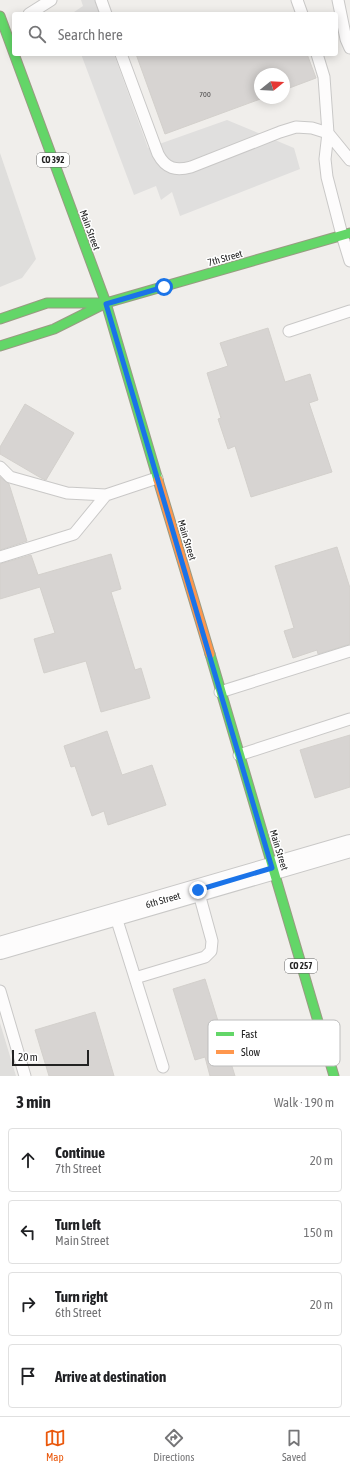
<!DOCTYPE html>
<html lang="en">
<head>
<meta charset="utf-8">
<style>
	:root { --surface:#fff; --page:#f6f6f6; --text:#202124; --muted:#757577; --line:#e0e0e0; --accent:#ea580c }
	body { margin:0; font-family:"Asap Condensed",sans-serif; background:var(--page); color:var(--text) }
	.compass { position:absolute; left:254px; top:68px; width:36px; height:36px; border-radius:50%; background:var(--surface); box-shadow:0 2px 10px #0003; rotate:72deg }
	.scale { position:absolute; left:12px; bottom:10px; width:77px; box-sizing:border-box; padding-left:4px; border:2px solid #222; border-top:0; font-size:11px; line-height:14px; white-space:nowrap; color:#222; -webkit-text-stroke:3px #fff; paint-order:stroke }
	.stop { position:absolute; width:12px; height:12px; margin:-9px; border:3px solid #1a73e8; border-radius:50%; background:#fff }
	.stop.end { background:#1a73e8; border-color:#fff; box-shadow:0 1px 4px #0008 }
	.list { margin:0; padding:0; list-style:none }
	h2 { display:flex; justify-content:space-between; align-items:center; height:52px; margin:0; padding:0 16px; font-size:17px }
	h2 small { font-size:13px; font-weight:400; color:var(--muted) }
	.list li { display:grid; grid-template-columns:26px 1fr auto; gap:12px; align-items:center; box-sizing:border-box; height:64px; margin:0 8px 8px; padding:0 8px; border:1px solid var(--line); border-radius:4px }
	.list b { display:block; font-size:15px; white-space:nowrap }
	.list p { margin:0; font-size:13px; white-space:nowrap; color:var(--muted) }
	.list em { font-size:13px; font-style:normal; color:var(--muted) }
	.icon { flex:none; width:22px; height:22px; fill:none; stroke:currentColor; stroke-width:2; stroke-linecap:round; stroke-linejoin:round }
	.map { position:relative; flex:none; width:350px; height:1076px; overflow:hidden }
	.search { position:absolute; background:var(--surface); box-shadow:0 2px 10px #0003; left:12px; right:12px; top:12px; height:44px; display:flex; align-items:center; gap:10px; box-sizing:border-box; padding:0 14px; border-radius:4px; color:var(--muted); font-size:15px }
	.sheet { height:340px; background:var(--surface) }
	nav { display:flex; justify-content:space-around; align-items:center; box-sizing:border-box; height:56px; border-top:1px solid var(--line); background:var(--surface); font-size:11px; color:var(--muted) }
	nav a { display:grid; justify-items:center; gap:2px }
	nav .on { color:var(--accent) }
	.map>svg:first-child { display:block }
	.residential { fill:#dfdedc }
	.parking { fill:#e0dfde }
	.building { fill:#d7d4d2; stroke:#d3d0cc }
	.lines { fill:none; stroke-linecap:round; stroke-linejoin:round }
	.lane-casing { stroke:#c9c8c7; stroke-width:13 }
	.street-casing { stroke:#c9c8c7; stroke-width:24 }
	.fast-casing { stroke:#999a82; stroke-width:11 }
	.slow-casing { stroke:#999a82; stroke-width:11 }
	.lane { stroke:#fdfcfc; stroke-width:11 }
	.street { stroke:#fdfcfc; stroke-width:22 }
	.fast { stroke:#63d668; stroke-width:9 }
	.slow { stroke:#ff974d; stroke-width:9 }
	.route { stroke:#1a73e8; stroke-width:5 }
	.labels { text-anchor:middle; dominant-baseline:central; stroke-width:3; stroke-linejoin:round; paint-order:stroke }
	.number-label { font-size:8px; fill:#4f4e4e }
	.shield { fill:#fff; stroke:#646464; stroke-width:1 }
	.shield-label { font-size:9px; font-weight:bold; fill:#222 }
	.street-label { font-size:10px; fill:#222; stroke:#fff }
	.key { fill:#fff; stroke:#bdbdbd; stroke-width:1 }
	.key-label { font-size:11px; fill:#222 }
</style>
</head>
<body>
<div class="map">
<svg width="350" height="1076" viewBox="0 0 350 1076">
	<rect width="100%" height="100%" fill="#f0eeeb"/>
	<path class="residential" d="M0 153 36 259 22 278 0 287Z
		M0 1023 16 1076H0Z"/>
	<path class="parking" d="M81 0H102L96 3 100 14H71L83 6Z
		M81 54H114L148 148 227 120 294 148 300 169 180 216 172 192 161 200 156 186 134 195Z"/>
	<path class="building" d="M136 54H307L316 78 284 90V74H260V98H263L165 134Z
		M268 328 285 382 310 374 318 400 309 403 332 472 251 497 235 446 228 449 218 419 221 418 207 373 228 366 220 343Z
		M25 404 74 433 46 480 41 478 0 454V447Z
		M0 477 9 484 27 541 0 550Z
		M337 547 350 588V644L318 654 317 650 293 658 284 631 294 628 275 566Z
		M111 554 121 589 111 592 135 670 141 668 150 698 101 712 86 661 44 673 34 639 55 633 40 587 0 599V564L31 555 38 575Z
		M107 731 122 775 152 765 166 805 108 825 104 811 92 816 75 766 71 767 64 746Z
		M350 735V787L315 798 300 750Z
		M205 979 235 1076H210L205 1057 195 1060 173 989Z
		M95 1012 114 1076H49L35 1030Z"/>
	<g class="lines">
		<defs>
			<path id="lane" d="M101 0 106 14
				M297 0 302 14
				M338 0 346 39 350 48
				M29 14 51 0
				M121 54 158 154C166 169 176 171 191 167L280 132 296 127 312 128 328 133 350 160
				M317 54 324 77 328 133 325 159 327 177 342 235 350 261
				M289 331 350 311
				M0 467 10 477 67 493 106 495 157 478
				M0 557 74 534 106 495
				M220 692 350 651
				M239 755 350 719
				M115 914 163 1067
				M135 978 205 957 211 951 212 941 198 890
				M0 991 25 1076"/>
			<path id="street" d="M0 948 350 846"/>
			<path id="fast" d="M0 16 106 303 158 480
				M0 319 47 303H101
				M0 346 54 329 106 303 350 233
				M210 654 334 1076"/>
			<path id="slow" d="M158 480 210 654"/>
		</defs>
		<use href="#lane" class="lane-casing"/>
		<use href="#street" class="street-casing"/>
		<use href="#fast" class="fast-casing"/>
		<use href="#slow" class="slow-casing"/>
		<use href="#lane" class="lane"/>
		<use href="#street" class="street"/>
		<use href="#fast" class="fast"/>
		<use href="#slow" class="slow"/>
	</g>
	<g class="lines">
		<path class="route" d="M164 287 106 304 272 868 198 890"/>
	</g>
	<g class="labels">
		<g class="number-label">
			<text x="205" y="94">700</text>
		</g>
		<g class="shield">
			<rect x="37" y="153" width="32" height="14" rx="3"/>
			<rect x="285" y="959" width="32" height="14" rx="3"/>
		</g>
		<g class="shield-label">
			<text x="53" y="160">CO 392</text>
			<text x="301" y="966">CO 257</text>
		</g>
		<g class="street-label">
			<text transform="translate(90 230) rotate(70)">Main Street</text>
			<text transform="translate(225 258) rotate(-16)">7th Street</text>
			<text transform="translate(187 540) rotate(73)">Main Street</text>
			<text transform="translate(279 850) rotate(73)">Main Street</text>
			<text transform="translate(163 900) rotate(-16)">6th Street</text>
		</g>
	</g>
	<rect x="208" y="1020" width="132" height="46" rx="6" class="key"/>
	<rect x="216" y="1032" width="18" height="4" fill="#63d668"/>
	<rect x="216" y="1050" width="18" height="4" fill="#ff974d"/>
	<g class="key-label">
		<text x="241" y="1038">Fast</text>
		<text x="241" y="1056">Slow</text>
	</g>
</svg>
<svg class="compass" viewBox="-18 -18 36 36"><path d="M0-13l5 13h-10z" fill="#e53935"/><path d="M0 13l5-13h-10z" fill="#757577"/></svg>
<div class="scale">20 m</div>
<div class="stop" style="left:164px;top:287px"></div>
<div class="stop end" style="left:198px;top:890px"></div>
<div class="search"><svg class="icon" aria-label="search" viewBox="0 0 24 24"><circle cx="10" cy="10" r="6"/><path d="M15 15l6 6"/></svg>Search here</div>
</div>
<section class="sheet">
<h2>3 min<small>Walk · 190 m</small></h2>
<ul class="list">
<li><svg class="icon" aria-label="ahead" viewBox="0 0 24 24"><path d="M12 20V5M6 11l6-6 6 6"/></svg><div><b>Continue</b><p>7th Street</p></div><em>20 m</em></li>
<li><svg class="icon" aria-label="left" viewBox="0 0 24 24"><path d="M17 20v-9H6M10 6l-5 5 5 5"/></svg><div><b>Turn left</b><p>Main Street</p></div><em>150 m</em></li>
<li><svg class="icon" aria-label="right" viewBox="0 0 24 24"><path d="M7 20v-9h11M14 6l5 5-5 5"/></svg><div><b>Turn right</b><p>6th Street</p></div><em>20 m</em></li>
<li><svg class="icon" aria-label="arrive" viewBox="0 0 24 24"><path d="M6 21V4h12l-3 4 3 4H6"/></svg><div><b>Arrive at destination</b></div></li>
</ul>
</section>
<nav>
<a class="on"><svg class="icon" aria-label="map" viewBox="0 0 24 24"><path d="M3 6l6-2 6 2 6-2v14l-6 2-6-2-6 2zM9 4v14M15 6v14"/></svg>Map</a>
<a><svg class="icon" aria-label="directions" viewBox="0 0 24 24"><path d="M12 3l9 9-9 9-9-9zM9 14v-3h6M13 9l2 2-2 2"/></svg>Directions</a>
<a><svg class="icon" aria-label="saved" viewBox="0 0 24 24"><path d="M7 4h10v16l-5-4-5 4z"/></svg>Saved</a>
</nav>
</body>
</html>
